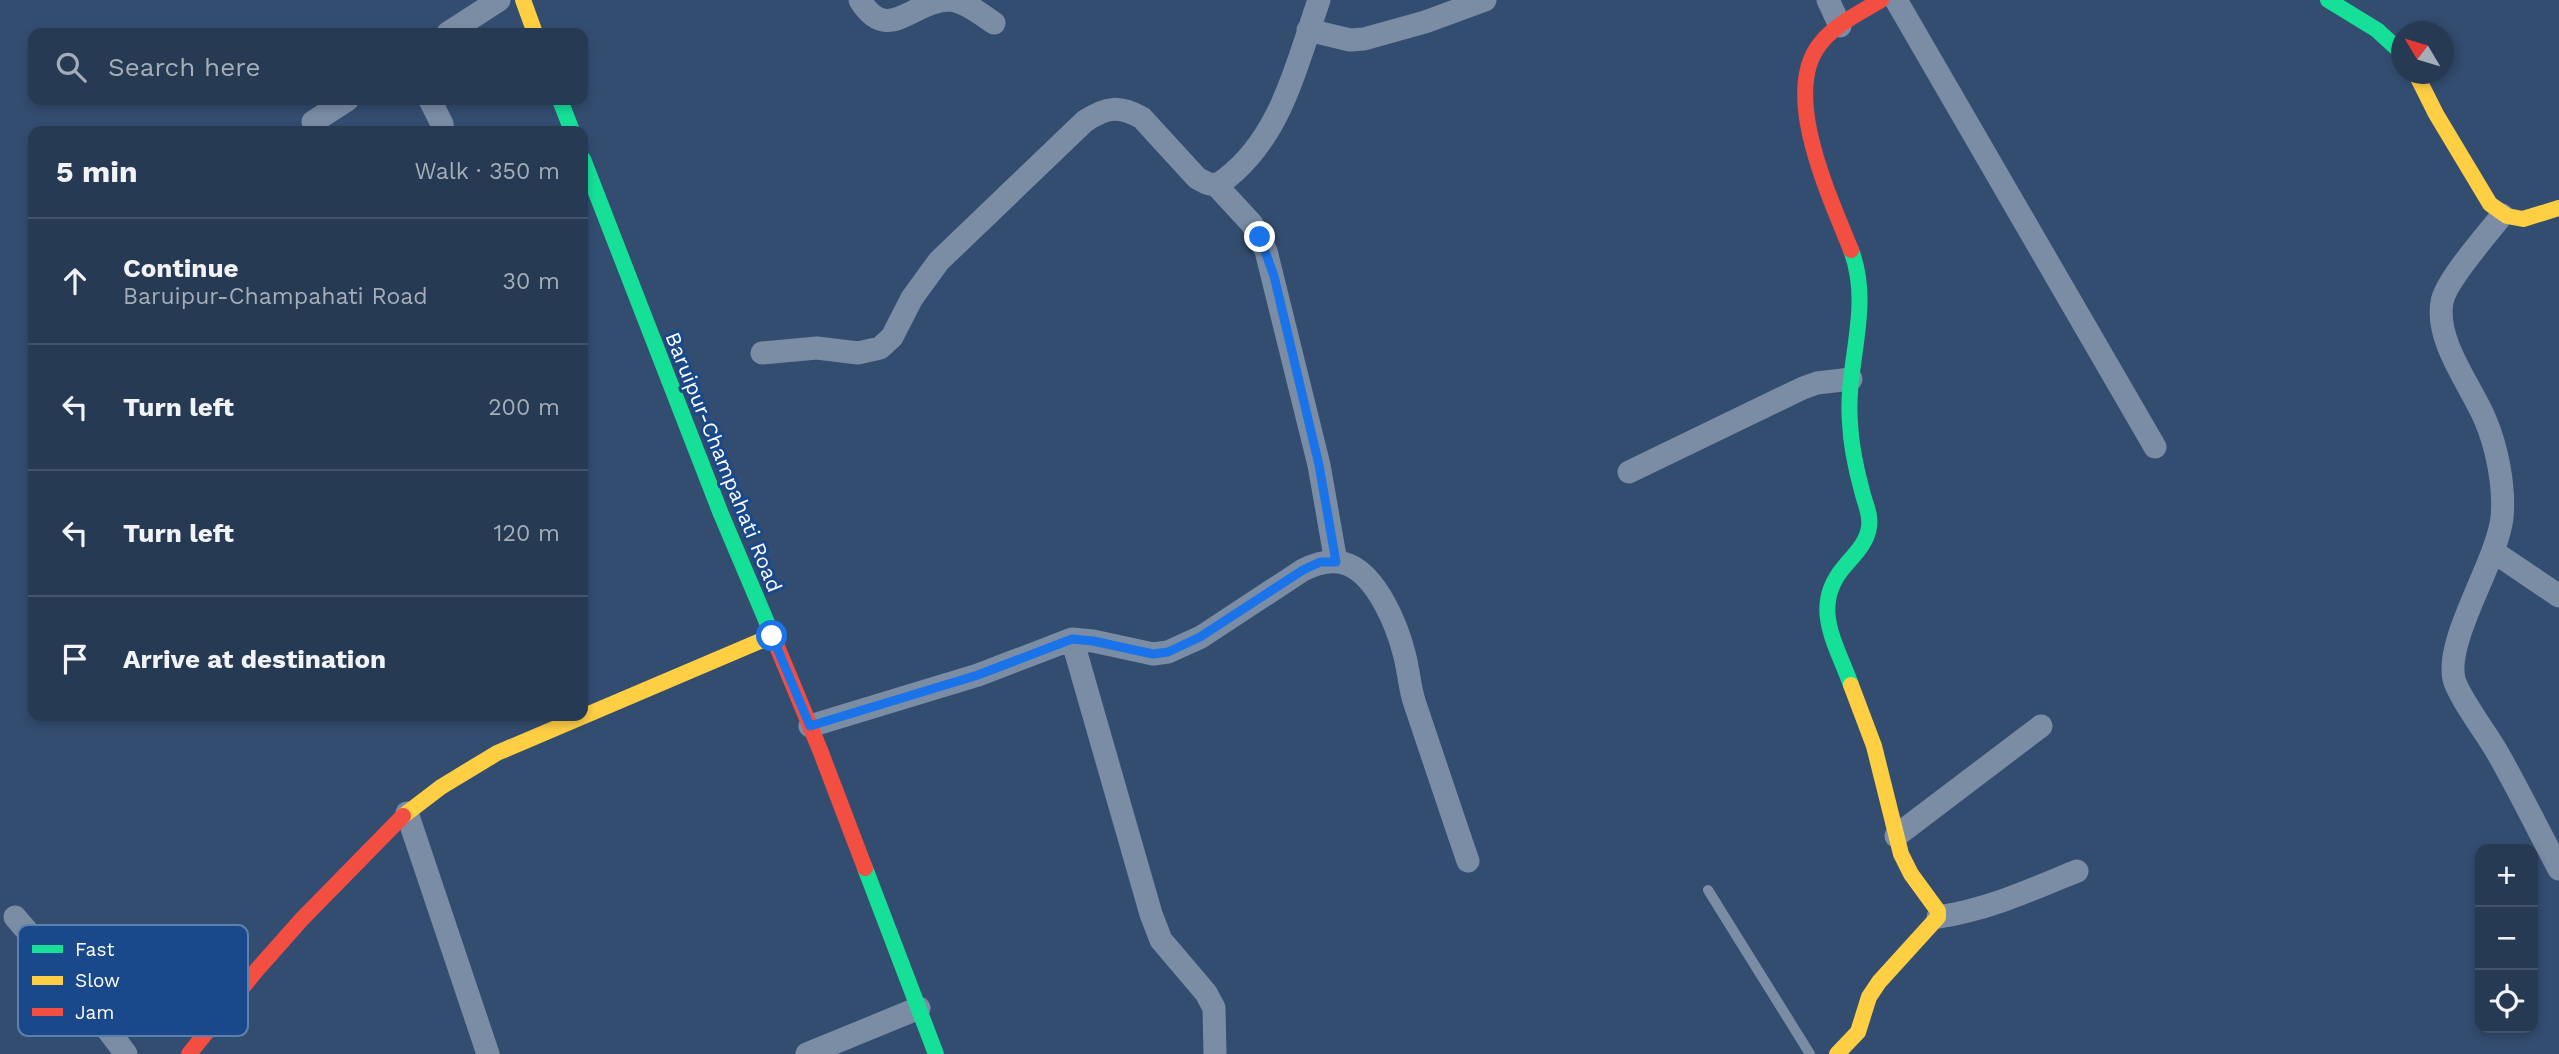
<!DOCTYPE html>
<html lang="en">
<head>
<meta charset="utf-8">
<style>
	:root { --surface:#263a54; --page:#32455e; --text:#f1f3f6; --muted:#a4adb8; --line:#42546b }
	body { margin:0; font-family:"Work Sans",sans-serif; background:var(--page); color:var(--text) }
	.controls { position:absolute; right:21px; bottom:21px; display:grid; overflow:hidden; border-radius:14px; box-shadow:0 4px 10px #0003 }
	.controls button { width:63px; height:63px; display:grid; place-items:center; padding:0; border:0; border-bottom:2px solid var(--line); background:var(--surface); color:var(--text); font:35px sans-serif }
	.compass { position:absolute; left:2391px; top:21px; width:63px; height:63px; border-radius:50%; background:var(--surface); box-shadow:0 4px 10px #0003; rotate:308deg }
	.stop { position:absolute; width:21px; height:21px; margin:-16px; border:5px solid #1a73e8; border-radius:50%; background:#fff }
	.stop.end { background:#1a73e8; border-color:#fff; box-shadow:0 2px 7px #0008 }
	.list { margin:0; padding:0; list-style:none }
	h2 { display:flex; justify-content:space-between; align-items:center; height:91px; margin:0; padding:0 28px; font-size:30px }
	h2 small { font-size:23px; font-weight:400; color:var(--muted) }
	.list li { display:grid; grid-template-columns:46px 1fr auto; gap:21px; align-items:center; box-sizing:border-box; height:126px; padding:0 28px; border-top:2px solid var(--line) }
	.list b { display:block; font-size:26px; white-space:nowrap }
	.list p { margin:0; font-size:23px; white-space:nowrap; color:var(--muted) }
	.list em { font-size:23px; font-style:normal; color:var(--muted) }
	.icon { flex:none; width:38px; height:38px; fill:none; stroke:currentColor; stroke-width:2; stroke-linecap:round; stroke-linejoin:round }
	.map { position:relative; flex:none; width:2559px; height:1054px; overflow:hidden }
	.search { position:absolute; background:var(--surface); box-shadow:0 4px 10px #0003; left:28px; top:28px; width:560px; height:77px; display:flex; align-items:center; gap:18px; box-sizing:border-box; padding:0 24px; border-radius:14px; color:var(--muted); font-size:26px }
	.panel { position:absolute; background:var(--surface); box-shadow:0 4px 10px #0003; left:28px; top:126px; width:560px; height:595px; border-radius:14px }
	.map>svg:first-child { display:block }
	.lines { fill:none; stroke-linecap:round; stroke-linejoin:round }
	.lane { stroke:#7a8da5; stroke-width:10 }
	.street { stroke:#7a8da5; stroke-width:23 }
	.fast { stroke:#16e098; stroke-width:16 }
	.slow { stroke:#ffcf43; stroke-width:16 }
	.jam { stroke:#f24e42; stroke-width:16 }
	.route { stroke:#1a73e8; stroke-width:9 }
	.labels { text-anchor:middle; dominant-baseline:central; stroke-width:6; stroke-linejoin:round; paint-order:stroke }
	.street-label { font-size:21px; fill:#fff; stroke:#19498a }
	.key { fill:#19498a; stroke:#5e80ad; stroke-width:2 }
	.key-label { font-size:19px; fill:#fff }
</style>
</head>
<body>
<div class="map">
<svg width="2559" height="1054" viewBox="0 0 2559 1054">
	<rect width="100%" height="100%" fill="#334d70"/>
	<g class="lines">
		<path class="lane" d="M1708 890 1810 1054"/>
		<path class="street" d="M860 0C888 46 912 0 950 0 965 1 982 15 994 23
			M1828 0 1840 26
			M1896 0 2155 447
			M1308 30 1350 40 1364 39 1425 22 1485 0
			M448 33 499 0
			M430 100 442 124 443 131
			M313 122 347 100
			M1216 185 1252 224 1266 251 1319 465 1336 562
			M2502 215C2488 234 2445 281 2442 302 2435 341 2470 384 2485 419 2497 447 2505 487 2502 518 2496 564 2445 639 2454 679 2457 694 2488 736 2497 752 2519 790 2538 830 2559 869
			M762 353 817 348 858 353 880 348 892 337 912 298 939 261 1085 121C1107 107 1119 105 1142 118L1197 178C1203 181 1209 186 1216 184 1223 183 1229 176 1234 172 1283 129 1298 60 1319 0
			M1629 472 1803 388 1817 383 1851 379
			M2494 552 2559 596
			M1072 639 1151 914 1161 940 1206 993 1214 1008 1215 1054
			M810 726 978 675 1072 639 1093 641 1153 654 1168 652 1201 637 1303 570C1317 563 1333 558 1349 565 1377 577 1397 625 1404 653 1409 670 1409 687 1415 704 1433 757 1450 809 1468 861
			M407 813 488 1054
			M1896 836 2041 726
			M15 917 77 989 126 1054
			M1938 917C1987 910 2031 890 2077 871
			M807 1054 919 1008"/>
		<path class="fast" d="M2328 0 2377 30 2402 53
			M560 100 572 131
			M583 159 721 514 771 632
			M1851 250C1873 308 1845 364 1850 423 1851 446 1856 469 1862 491 1865 504 1871 514 1869 527 1867 543 1854 555 1844 567 1810 607 1836 643 1851 685
			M865 868 936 1054"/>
		<path class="slow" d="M523 0 535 33
			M2416 74 2436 114 2490 204 2507 216 2523 219 2559 208
			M403 816 441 787 497 753 772 636
			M1837 1054 1858 1032 1869 997 1879 982 1938 917V911L1911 874 1901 854 1874 746 1851 685"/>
		<path class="jam" d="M1851 250C1831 199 1780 94 1820 44 1835 24 1860 13 1881 0
			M771 632 820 750 865 868
			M189 1054 255 972 302 919 403 816"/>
	</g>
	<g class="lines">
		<path class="route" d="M772 636 810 726 978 675 1072 639 1093 641 1153 654 1168 652 1200 637 1303 570 1320 562H1336L1319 465 1274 276 1260 237"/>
	</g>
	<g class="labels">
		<g class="street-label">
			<text transform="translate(724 462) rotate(68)">Baruipur-Champahati Road</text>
		</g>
	</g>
	<rect x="18" y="925" width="230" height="111" rx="10" class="key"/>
	<rect x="32" y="945" width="31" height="8" fill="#16e098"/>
	<rect x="32" y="976" width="31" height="9" fill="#ffcf43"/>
	<rect x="32" y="1008" width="31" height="8" fill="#f24e42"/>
	<g class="key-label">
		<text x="75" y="956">Fast</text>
		<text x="75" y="987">Slow</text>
		<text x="75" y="1019">Jam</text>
	</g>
</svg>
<div class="controls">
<button>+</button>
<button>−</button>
<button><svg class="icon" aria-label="locate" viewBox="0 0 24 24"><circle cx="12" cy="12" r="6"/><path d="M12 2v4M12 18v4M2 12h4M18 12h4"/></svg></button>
</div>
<svg class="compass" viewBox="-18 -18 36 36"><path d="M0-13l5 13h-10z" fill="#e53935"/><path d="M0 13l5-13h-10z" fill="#a4adb8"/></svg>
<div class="stop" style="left:772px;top:636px"></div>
<div class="stop end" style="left:1260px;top:237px"></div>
<div class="search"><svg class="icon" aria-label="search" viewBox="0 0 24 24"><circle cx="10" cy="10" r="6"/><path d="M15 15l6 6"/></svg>Search here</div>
<section class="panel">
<h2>5 min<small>Walk · 350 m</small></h2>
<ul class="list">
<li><svg class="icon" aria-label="ahead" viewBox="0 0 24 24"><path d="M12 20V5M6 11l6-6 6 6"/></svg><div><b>Continue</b><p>Baruipur-Champahati Road</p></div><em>30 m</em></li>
<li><svg class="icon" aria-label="left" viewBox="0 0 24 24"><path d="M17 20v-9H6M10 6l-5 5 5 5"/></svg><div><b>Turn left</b></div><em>200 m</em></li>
<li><svg class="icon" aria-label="left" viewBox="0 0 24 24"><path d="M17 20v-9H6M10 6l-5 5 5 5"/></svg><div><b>Turn left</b></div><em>120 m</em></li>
<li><svg class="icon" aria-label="arrive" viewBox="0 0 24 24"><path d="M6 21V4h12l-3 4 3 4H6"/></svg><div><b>Arrive at destination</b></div></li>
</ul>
</section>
</div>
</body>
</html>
